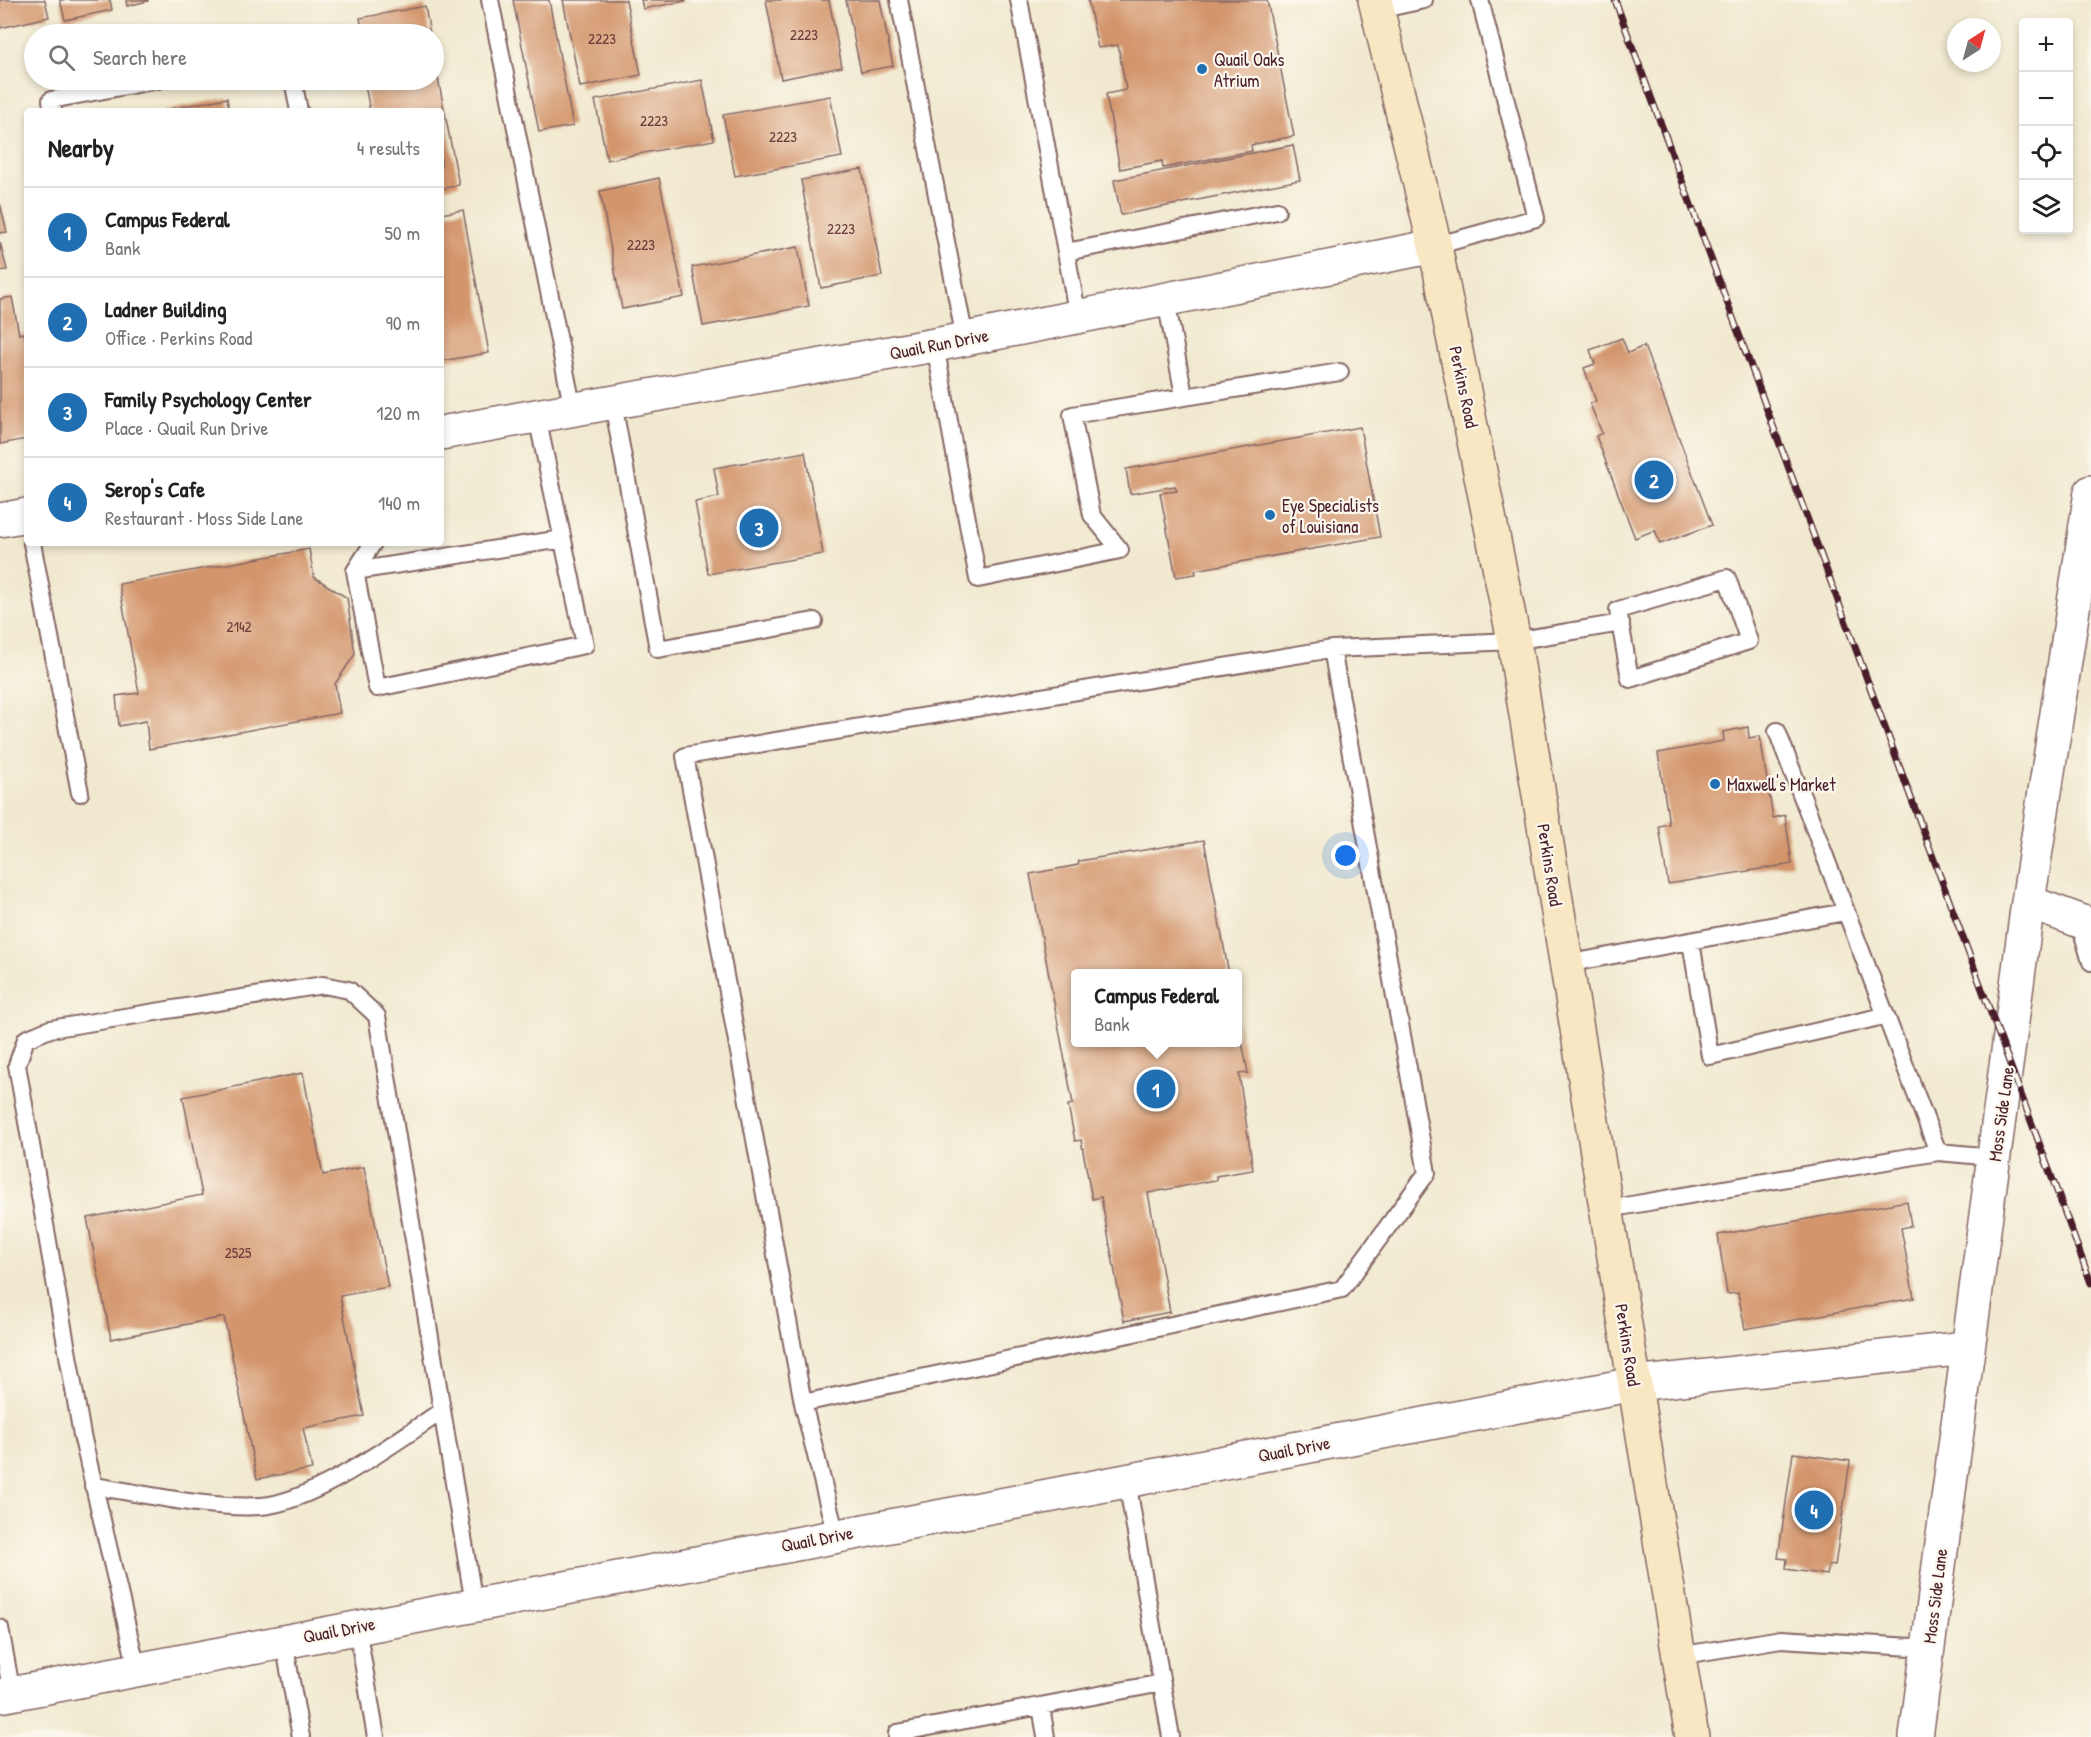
<!DOCTYPE html>
<html lang="en">
<head>
<meta charset="utf-8">
<style>
	:root { --surface:#fff; --page:#f2f2f2; --text:#222; --muted:#767676; --line:#e0e0e0; --accent:#1f6fb2 }
	body { margin:0; font-family:"Patrick Hand",sans-serif; background:var(--page); color:var(--text) }
	.controls { position:absolute; right:18px; top:18px; display:grid; overflow:hidden; border-radius:6px; box-shadow:0 3px 9px #0003 }
	.controls button { width:54px; height:54px; display:grid; place-items:center; padding:0; border:0; border-bottom:2px solid var(--line); background:var(--surface); color:var(--text); font:30px sans-serif }
	.compass { position:absolute; left:1947px; top:18px; width:54px; height:54px; border-radius:50%; background:var(--surface); box-shadow:0 3px 9px #0003; rotate:36deg }
	.you { position:absolute; left:1346px; top:856px; width:21px; height:21px; margin:-15px; border:4px solid #fff; border-radius:50%; background:#1a73e8; box-shadow:0 0 0 9px #1a73e833 }
	.badge { display:grid; place-items:center; width:39px; height:39px; border-radius:50%; background:var(--accent); color:#fff; font-size:20px; font-weight:700 }
	.pin { position:absolute; translate:-50% -50%; border:3px solid #fff; box-shadow:0 2px 6px #0006 }
	.popup { position:absolute; left:1071px; top:969px; width:171px; height:78px; box-sizing:border-box; display:grid; place-content:center; border-radius:6px; background:var(--surface); filter:drop-shadow(0 2px 4px #0005); font-size:20px; white-space:nowrap; color:var(--muted) }
	.popup b { font-size:22px; color:var(--text) }
	.popup::after { content:''; position:absolute; left:50%; top:100%; margin-left:-12px; border:12px solid transparent; border-top-color:var(--surface) }
	.list { margin:0; padding:0; list-style:none }
	h2 { display:flex; justify-content:space-between; align-items:center; height:78px; margin:0; padding:0 24px; font-size:26px }
	h2 small { font-size:20px; font-weight:400; color:var(--muted) }
	.list li { display:grid; grid-template-columns:39px 1fr auto; gap:18px; align-items:center; box-sizing:border-box; height:90px; padding:0 24px; border-top:2px solid var(--line) }
	.list b { display:block; font-size:22px; white-space:nowrap }
	.list p { margin:0; font-size:20px; white-space:nowrap; color:var(--muted) }
	.list em { font-size:20px; font-style:normal; color:var(--muted) }
	.icon { flex:none; width:33px; height:33px; fill:none; stroke:currentColor; stroke-width:2; stroke-linecap:round; stroke-linejoin:round }
	.map { position:relative; flex:none; width:2091px; height:1737px; overflow:hidden }
	.search { position:absolute; background:var(--surface); box-shadow:0 3px 9px #0003; left:24px; top:24px; width:420px; height:66px; display:flex; align-items:center; gap:15px; box-sizing:border-box; padding:0 21px; border-radius:33px; color:var(--muted); font-size:22px }
	.panel { position:absolute; background:var(--surface); box-shadow:0 3px 9px #0003; left:24px; top:108px; width:420px; height:438px; border-radius:6px }
	.map>svg:first-child { display:block }
	.building { fill:#d3956c }
	.lines { fill:none; stroke-linecap:round; stroke-linejoin:round }
	.lane-casing { stroke:#846664; stroke-width:20 }
	.street-casing { stroke:#846664; stroke-width:36 }
	.secondary-casing { stroke:#846664; stroke-width:36 }
	.lane { stroke:#fff; stroke-width:16 }
	.street { stroke:#fff; stroke-width:33 }
	.secondary { stroke:#f9e7c3; stroke-width:33 }
	.rail-casing { stroke:#4a1f2b; stroke-width:7 }
	.rail { stroke:#fbf7ec; stroke-width:4.5; stroke-dasharray:14; stroke-linecap:butt }
	.poi-dot { fill:#1f6fb2; stroke:#fbf7ec; stroke-width:2 }
	.labels { text-anchor:middle; dominant-baseline:central; stroke-width:4.5; stroke-linejoin:round; paint-order:stroke }
	.number-label { font-size:15px; fill:#6c3c3b }
	.poi-label { font-size:18px; fill:#4a1f2b; stroke:#fbf7ec; text-anchor:start }
	.street-label { font-size:18px; fill:#4a1f2b; stroke:#fbf7ec }
</style>
</head>
<body>
<div class="map">
<svg width="2091" height="1737" viewBox="0 0 2091 1737">
	<rect width="100%" height="100%" fill="#fbf7ec"/>
	<filter id="ink" filterUnits="userSpaceOnUse"><feTurbulence type="fractalNoise" baseFrequency=".0167" numOctaves="2"/><feDisplacementMap in="SourceGraphic" scale="12" xChannelSelector="R" yChannelSelector="G"/><feConvolveMatrix kernelMatrix="1 2 1 2 8 2 1 2 1" color-interpolation-filters="sRGB"/></filter>
	<filter id="wash" filterUnits="userSpaceOnUse"><feTurbulence type="fractalNoise" baseFrequency=".008" numOctaves="4" result="noise"/><feDisplacementMap in="SourceGraphic" scale="24" xChannelSelector="R" yChannelSelector="G"/><feGaussianBlur stdDeviation="1.35" result="paint"/><feColorMatrix in="noise" values="0 0 0 0 0 0 0 0 0 0 0 0 0 0 0 0 0 1.4 0 .05"/><feComposite in="paint" operator="in"/></filter>
	<g filter="url(#wash)">
		<rect width="100%" height="100%" fill="#f1e9cf"/>
		<g id="blocks">
			<path class="building" d="M0 0H45L49 17 0 28Z
				M60 0H110L112 10 65 20Z
				M126 0H148V1L127 6Z
				M513 0H549L573 126 539 132Z
				M563 0H626L641 75 580 87Z
				M641 0H686V1L643 9Z
				M766 0H829L842 67 781 79Z
				M846 0H880L893 66 861 72Z
				M1088 0H1267L1294 136 1251 145 1252 151 1163 168 1162 161 1120 169 1106 94 1126 90 1118 45 1098 48Z
				M425 6 430 34H363L360 18Z
				M434 58 459 185 441 189V111H370L364 80H434Z
				M702 80 714 140 607 160 595 100Z
				M830 96 842 157 735 176 723 115Z
				M227 98 229 111H164V110Z
				M1293 145 1300 180 1121 215 1114 180Z
				M862 169 882 276 821 288 801 180Z
				M659 178 684 297 622 309 600 191Z
				M0 203 7 232 0 233Z
				M463 210 489 353 441 361V214Z
				M0 242 7 270 0 271Z
				M798 247 809 306 703 326 692 267Z
				M12 297 19 334 24 333 27 347V439L0 444V299Z
				M1622 338 1628 353 1644 346 1712 525 1660 544 1655 530 1635 538 1596 436 1602 433 1590 404 1596 401 1584 368 1595 364 1590 350Z
				M1360 427 1380 537 1195 570 1196 574 1176 577 1160 493 1177 491 1175 486 1130 494 1126 469Z
				M805 452 823 554 708 574 695 502 719 497 714 468Z
				M309 549 314 577 347 598 355 654 335 684 340 713 149 749 146 721 119 726 116 696 139 693 119 584Z
				M1748 727 1749 738 1760 736 1773 818 1785 815 1792 864 1668 884 1659 826 1669 824 1658 753 1724 741 1723 732Z
				M1204 840 1229 974H1075V1042H1237L1238 1020 1248 1073 1239 1074 1253 1170 1216 1176V1180L1148 1193 1170 1312 1124 1321 1101 1197 1092 1199 1081 1140 1075 1141 1068 1105 1073 1104 1030 874 1078 865 1079 861Z
				M303 1073 323 1175 364 1167 388 1287 340 1296 364 1416 303 1428 312 1469 257 1479 224 1317 111 1339 87 1218 202 1195 183 1097Z
				M1907 1201 1911 1226 1901 1228 1914 1298 1745 1329 1738 1293 1727 1294 1718 1235Z
				M1793 1453 1850 1461 1835 1566 1829 1565 1827 1575 1786 1569 1787 1559 1778 1558Z"/>
		</g>
	</g>
	<g filter="url(#ink)">
		<use href="#blocks" fill-opacity="0" stroke="#846664" stroke-width="1.5"/>
		<g class="lines">
			<defs>
				<path id="lane" d="M490 0 573 410
					M899 0 965 339
					M1019 0 1066 252 1277 211
					M1378 10 1424 0
					M293 80 299 111
					M53 111 51 100 158 80
					M1435 246 1536 218 1480 0
					M1066 252 1078 317
					M1166 300 1184 396
					M935 345 978 579 1120 550 1092 515 1072 415 1340 372
					M613 403 658 649 814 621
					M537 417 585 645 377 688 355 571 562 539
					M32 543 80 793
					M355 571 373 543
					M1727 578 1749 641 1630 679 1618 610Z
					M1777 731 1938 1152
					M2079 921 2091 962
					M1691 942 1710 1056 1884 1016
					M1566 964 1845 912
					M1608 1209 1938 1152 1994 1157
					M803 1403 1342 1289 1427 1173 1332 649
					M1127 1481 1171 1737
					M93 1486C148 1494 205 1509 261 1506 315 1502 396 1441 442 1411
					M836 1536 803 1403 685 756 1332 649 1514 641 1621 623
					M357 1627 376 1737
					M0 1628 12 1694
					M284 1642 301 1737
					M1678 1656 1781 1639 1928 1648
					M137 1669 82 1435 17 1065 26 1039 50 1029 323 985 349 990 377 1016 474 1604
					M1041 1706 1046 1737
					M897 1737V1733L1162 1683"/>
				<path id="street" d="M441 433 935 345 1435 246
					M0 520 27 515
					M2028 902 2091 925
					M0 1696 1634 1384 1966 1348
					M1916 1737 2028 902 2091 492"/>
				<path id="secondary" d="M1375 0 1435 246 1514 641 1692 1737"/>
			</defs>
			<use href="#lane" class="lane-casing"/>
			<use href="#street" class="street-casing"/>
			<use href="#secondary" class="secondary-casing"/>
			<use href="#lane" class="lane"/>
			<use href="#street" class="street"/>
			<use href="#secondary" class="secondary"/>
			<defs>
				<path id="rail" d="M1615 0 2091 1283"/>
			</defs>
			<use href="#rail" class="rail-casing"/>
			<use href="#rail" class="rail"/>
		</g>
	</g>
	<g class="poi-dot">
		<circle cx="1202" cy="69" r="6"/>
		<circle cx="1270" cy="515" r="6"/>
		<circle cx="1715" cy="784" r="6"/>
	</g>
	<g class="labels">
		<g class="number-label">
			<text x="804" y="34">2223</text>
			<text x="602" y="38">2223</text>
			<text x="654" y="120">2223</text>
			<text x="783" y="136">2223</text>
			<text x="841" y="228">2223</text>
			<text x="641" y="244">2223</text>
			<text x="239" y="626">2142</text>
			<text x="238" y="1252">2525</text>
		</g>
		<g class="poi-label">
			<text x="1214" y="59">Quail Oaks<tspan x="1214" dy="21">Atrium</tspan></text>
			<text x="1282" y="505">Eye Specialists<tspan x="1282" dy="21">of Louisiana</tspan></text>
			<text x="1727" y="784">Maxwell's Market</text>
		</g>
		<g class="street-label">
			<text transform="translate(939 344) rotate(-11)">Quail Run Drive</text>
			<text transform="translate(1464 387) rotate(78)">Perkins Road</text>
			<text transform="translate(1550 865) rotate(81)">Perkins Road</text>
			<text transform="translate(2001 1114) rotate(-82)">Moss Side Lane</text>
			<text transform="translate(1628 1345) rotate(81)">Perkins Road</text>
			<text transform="translate(1294 1449) rotate(-11)">Quail Drive</text>
			<text transform="translate(817 1539) rotate(-11)">Quail Drive</text>
			<text transform="translate(1935 1596) rotate(-83)">Moss Side Lane</text>
			<text transform="translate(339 1630) rotate(-11)">Quail Drive</text>
		</g>
	</g>
</svg>
<div class="controls">
<button>+</button>
<button>−</button>
<button><svg class="icon" aria-label="locate" viewBox="0 0 24 24"><circle cx="12" cy="12" r="6"/><path d="M12 2v4M12 18v4M2 12h4M18 12h4"/></svg></button>
<button><svg class="icon" aria-label="layers" viewBox="0 0 24 24"><path d="M12 4l9 5-9 5-9-5zM3 14l9 5 9-5"/></svg></button>
</div>
<svg class="compass" viewBox="-18 -18 36 36"><path d="M0-13l5 13h-10z" fill="#e53935"/><path d="M0 13l5-13h-10z" fill="#767676"/></svg>
<div class="you"></div>
<div class="pin badge" style="left:1156px;top:1089px">1</div>
<div class="popup"><b>Campus Federal</b>Bank</div>
<div class="pin badge" style="left:1654px;top:480px">2</div>
<div class="pin badge" style="left:759px;top:528px">3</div>
<div class="pin badge" style="left:1814px;top:1510px">4</div>
<div class="search"><svg class="icon" aria-label="search" viewBox="0 0 24 24"><circle cx="10" cy="10" r="6"/><path d="M15 15l6 6"/></svg>Search here</div>
<section class="panel">
<h2>Nearby<small>4 results</small></h2>
<ul class="list">
<li><span class="badge">1</span><div><b>Campus Federal</b><p>Bank</p></div><em>50 m</em></li>
<li><span class="badge">2</span><div><b>Ladner Building</b><p>Office · Perkins Road</p></div><em>90 m</em></li>
<li><span class="badge">3</span><div><b>Family Psychology Center</b><p>Place · Quail Run Drive</p></div><em>120 m</em></li>
<li><span class="badge">4</span><div><b>Serop's Cafe</b><p>Restaurant · Moss Side Lane</p></div><em>140 m</em></li>
</ul>
</section>
</div>
</body>
</html>
